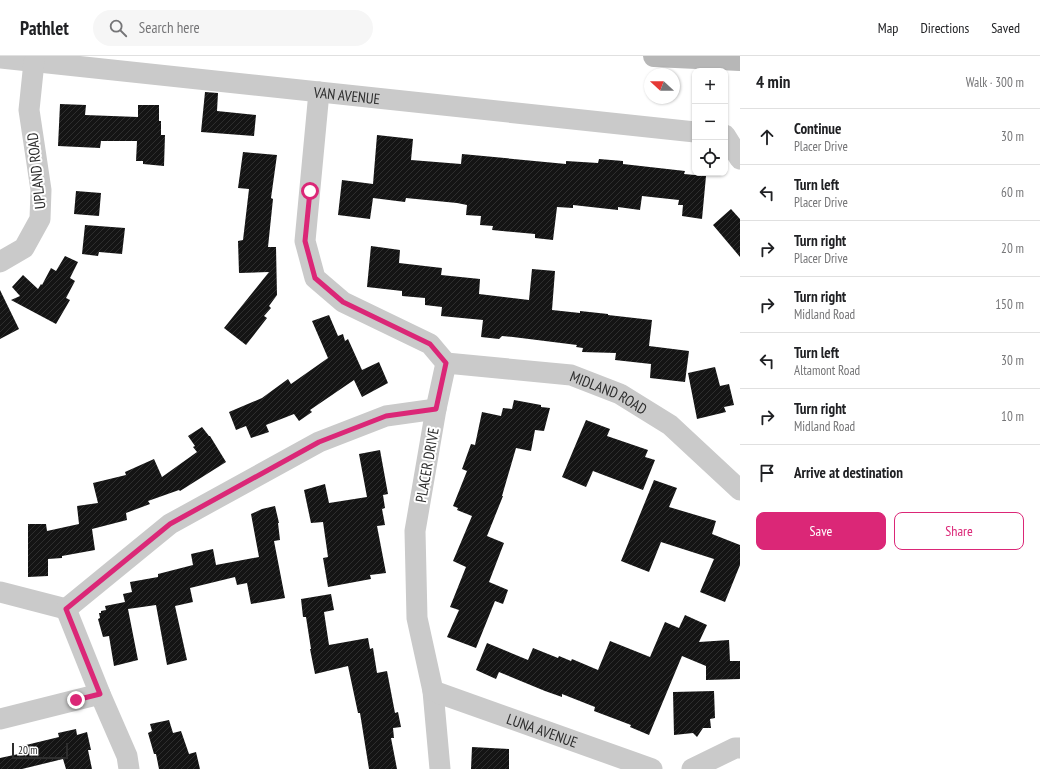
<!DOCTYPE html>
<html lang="en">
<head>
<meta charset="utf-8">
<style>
	:root { --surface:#fff; --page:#f6f6f6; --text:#202124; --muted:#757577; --line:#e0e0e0; --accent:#db2777 }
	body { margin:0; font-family:"PT Sans Narrow",sans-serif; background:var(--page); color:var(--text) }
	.controls { position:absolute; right:12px; top:12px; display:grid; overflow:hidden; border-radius:8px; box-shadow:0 1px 3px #0004 }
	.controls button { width:36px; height:36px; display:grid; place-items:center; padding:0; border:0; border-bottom:1px solid var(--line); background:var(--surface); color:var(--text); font:20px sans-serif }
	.compass { position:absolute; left:644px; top:12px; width:36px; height:36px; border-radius:50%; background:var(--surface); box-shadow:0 1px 3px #0004; rotate:291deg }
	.scale { position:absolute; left:12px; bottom:10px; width:56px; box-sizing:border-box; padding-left:4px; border:2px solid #2d2d2d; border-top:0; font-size:11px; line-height:14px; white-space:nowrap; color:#2d2d2d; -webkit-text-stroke:3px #fff; paint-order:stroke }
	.stop { position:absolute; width:12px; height:12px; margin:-9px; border:3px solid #db2777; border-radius:50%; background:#fff }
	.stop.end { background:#db2777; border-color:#fff; box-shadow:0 1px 4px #0008 }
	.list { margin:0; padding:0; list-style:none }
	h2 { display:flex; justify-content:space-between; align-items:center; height:52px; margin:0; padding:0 16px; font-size:17px }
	h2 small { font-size:13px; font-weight:400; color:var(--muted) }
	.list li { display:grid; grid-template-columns:26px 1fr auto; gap:12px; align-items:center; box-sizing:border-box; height:56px; padding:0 16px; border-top:1px solid var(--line) }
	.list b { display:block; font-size:15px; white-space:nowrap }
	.list p { margin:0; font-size:13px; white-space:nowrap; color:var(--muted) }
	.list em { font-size:13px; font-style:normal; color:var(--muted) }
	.actions { display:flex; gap:8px; padding:12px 16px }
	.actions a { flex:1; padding:9px 0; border:1px solid var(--accent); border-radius:8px; text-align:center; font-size:14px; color:var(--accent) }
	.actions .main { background:var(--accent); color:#fff }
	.icon { flex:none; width:22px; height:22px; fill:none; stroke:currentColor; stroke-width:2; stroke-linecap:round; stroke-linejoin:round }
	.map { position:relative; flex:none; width:740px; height:713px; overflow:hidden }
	header { display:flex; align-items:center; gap:24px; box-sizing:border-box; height:56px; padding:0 20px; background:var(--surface); border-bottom:1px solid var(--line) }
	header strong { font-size:19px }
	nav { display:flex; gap:22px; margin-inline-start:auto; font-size:14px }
	.search { width:280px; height:36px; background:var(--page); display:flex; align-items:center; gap:10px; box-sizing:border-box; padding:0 14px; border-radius:22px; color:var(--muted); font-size:15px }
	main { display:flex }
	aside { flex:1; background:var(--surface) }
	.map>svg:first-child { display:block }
	.building { fill:url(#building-hatch) }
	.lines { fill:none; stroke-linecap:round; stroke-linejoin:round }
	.minor { stroke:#cacaca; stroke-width:21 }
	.secondary { stroke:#b7b7b7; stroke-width:22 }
	.route { stroke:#db2777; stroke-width:5 }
	.labels { text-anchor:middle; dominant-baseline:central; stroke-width:4; stroke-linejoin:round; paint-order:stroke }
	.street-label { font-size:15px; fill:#2d2d2d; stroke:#fff }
</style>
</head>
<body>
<header>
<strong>Pathlet</strong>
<div class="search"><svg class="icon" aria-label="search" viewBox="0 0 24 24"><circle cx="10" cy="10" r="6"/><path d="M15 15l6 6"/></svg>Search here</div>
<nav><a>Map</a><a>Directions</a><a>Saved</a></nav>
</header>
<main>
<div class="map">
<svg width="740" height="713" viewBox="0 0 740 713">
	<defs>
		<pattern id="building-hatch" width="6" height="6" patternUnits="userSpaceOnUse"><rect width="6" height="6" fill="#141414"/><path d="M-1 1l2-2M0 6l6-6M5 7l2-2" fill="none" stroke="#2e2e2e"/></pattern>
	</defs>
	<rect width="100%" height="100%" fill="#fff"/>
	<path class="building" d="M205 36 218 37 217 55 256 59 254 80 201 76Z
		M60 48 86 49 85 59 138 61V49H159V65H161V79H165L164 110 143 108V105H136L137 85H101L100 92 58 90Z
		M377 79 413 83 411 104 461 108 462 98 566 108V105L598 107 599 103 623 105V108L685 115 684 118 706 120 702 163 682 160 683 149H678L679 144 642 140 640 154 618 151V154L573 149V152L557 151 553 184 535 182V178L492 174 493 170 480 169 481 160 466 159 467 149 457 147 406 142 405 146 373 142 370 163 338 159 342 124 373 128Z
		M243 96 277 99 271 142 273 143 268 191H276L277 239 269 250 271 252 264 260 267 262 246 289 224 272 269 216 239 217 238 185 243 184 249 133 238 132Z
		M76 135 101 137 99 160 74 158Z
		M731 153 740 163V201L713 169Z
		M85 169 125 172 122 198 99 196 98 200 82 198Z
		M371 190 400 194 399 207 442 212 441 219 480 223 479 238 529 244 532 213 555 215 552 254 580 257V255L608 258V259L652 264 649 290 689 295 685 326 650 322 651 308 615 304 616 297 582 296 583 292 576 291 577 289 513 281 502 280 499 283 481 281 483 264 441 260 442 251 425 249V242L402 240V235L367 231Z
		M65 200 78 206 70 222 75 225 66 242 70 244 56 268 11 244 20 240 12 231 23 219 38 233 41 228 42 229 51 212 56 215Z
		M0 234 19 273 0 283Z
		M329 259 338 280 343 278 345 285 348 283 362 314 379 306 388 327 362 341 354 324 310 354 312 356 299 365 294 358 266 369 269 376 251 382 246 370 236 374 229 356 262 342 288 323 291 328 328 302 312 265Z
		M715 311 720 330 729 328 734 349 724 351 726 356 697 363 688 317Z
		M514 344 541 349V351L550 352 544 375 535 374 531 395 516 392 502 440H503L487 480 504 487 489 526 508 534 503 548 495 545 476 592 447 581 459 554 450 551 466 511 453 505 472 460 457 454 458 452 453 450 467 415 462 413 471 388 475 389 482 356 501 360 503 352 512 353Z
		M586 364 610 373 607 380 648 394 645 401 655 404 643 434 593 415 586 431 562 421Z
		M202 371 209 380H210L226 406 180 435 179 434 148 445 150 448 126 457 127 464 92 473 95 494 62 500V502L48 503V520L28 521V468H46L47 475 79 468 77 450 98 447 93 427 126 419 125 416 154 403 162 421 197 396 193 391 195 390 188 380Z
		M380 394 388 438 383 439 385 452 382 453 385 469 377 470 386 517 370 519 371 523 328 531 323 502 328 501 323 466 311 467 304 434 325 428 329 447 367 441 359 398Z
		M654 424 677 432 669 451 716 465 712 478 740 489V509L725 546 700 536 714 503 661 486 649 516 621 505Z
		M275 450 279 467H278L280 484 274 485 285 542 251 548 247 527 237 529 235 521 190 532 193 546 175 550 187 604 167 609 156 549 128 553 138 604 114 610 109 580 103 581 98 563 100 562 99 557H101V555L106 554 105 550 125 546 123 538 132 536 130 526 158 521V518L193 509 191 498 213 493 216 509 259 501 251 458 262 453Z
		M331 538 334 554 324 556 329 589 368 582 370 593 373 592 377 617 387 615 395 657 398 656 401 671 393 672 394 682H391L397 713H369L360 657H358L348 610 315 618 310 593H311L306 561H303L301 543Z
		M685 559 707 569 699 586 729 584 730 605H740V623L706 624V610L682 600 649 679 630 671 631 669 594 655 595 651 562 638V641L545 635 499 616 496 623 476 614 487 587 528 604 533 592 558 602 559 600 571 605 572 603 598 614 610 585 650 601 665 566 679 572Z
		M714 635 715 662 710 663 711 672H703L697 681 693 677 674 679 673 636Z
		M169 664 173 677 181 675 189 698 196 696 200 713H159L156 698H154L148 677 152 675 150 668Z
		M76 673 77 679 87 676 91 694H88L92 713H66L63 703 22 713H0V702L23 697 22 690 59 681 58 677Z
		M472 691 509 693V713H471Z"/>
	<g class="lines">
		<g class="minor">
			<path id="s1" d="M0 2 695 76"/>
			<path d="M319 36 305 185 315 222 343 246 430 288 446 307 436 353 415 475 417 562 433 635 440 713"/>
			<path d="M725 79 740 103"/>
			<path d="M0 206 24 192 40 163 41 134 29 54 34 6"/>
			<path id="s2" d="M446 307 571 319 620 338 670 369 740 434"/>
			<path d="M0 536 66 553"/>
			<path d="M66 553 170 468 319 386 386 360 436 353"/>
			<path d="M66 553 100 638 127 700 129 713"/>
			<path id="s3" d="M433 635 652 713"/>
			<path d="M0 663 100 638"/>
			<path d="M692 713 735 692H740"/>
		</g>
		<path class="secondary" d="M654 0 740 4"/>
	</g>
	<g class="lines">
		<path class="route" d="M76 644 100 638 66 553 170 468 319 386 386 360 436 353 446 307 430 288 343 246 315 222 305 185 310 135"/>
	</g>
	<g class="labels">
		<g class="street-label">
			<text stroke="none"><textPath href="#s1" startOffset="349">VAN AVENUE</textPath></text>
			<text transform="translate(36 115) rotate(-96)">UPLAND ROAD</text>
			<text stroke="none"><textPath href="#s2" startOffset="167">MIDLAND ROAD</textPath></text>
			<text transform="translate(427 409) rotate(-80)">PLACER DRIVE</text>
			<text stroke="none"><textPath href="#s3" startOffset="116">LUNA AVENUE</textPath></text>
		</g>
	</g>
</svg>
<div class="controls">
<button>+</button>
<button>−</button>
<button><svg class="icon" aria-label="locate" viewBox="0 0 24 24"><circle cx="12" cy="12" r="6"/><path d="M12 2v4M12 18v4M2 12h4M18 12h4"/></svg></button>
</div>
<svg class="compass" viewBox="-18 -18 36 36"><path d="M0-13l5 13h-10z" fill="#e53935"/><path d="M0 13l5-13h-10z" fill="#757577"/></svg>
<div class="scale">20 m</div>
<div class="stop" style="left:310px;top:135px"></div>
<div class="stop end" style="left:76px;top:644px"></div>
</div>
<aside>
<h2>4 min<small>Walk · 300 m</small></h2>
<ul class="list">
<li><svg class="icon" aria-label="ahead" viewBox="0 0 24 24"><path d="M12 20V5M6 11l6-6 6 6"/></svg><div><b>Continue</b><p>Placer Drive</p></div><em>30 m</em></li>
<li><svg class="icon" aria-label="left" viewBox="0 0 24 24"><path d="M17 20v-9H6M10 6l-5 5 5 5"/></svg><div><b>Turn left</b><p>Placer Drive</p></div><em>60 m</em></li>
<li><svg class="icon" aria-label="right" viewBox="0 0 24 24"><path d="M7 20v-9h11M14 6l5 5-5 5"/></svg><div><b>Turn right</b><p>Placer Drive</p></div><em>20 m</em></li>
<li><svg class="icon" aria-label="right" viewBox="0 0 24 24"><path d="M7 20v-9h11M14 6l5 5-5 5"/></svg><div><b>Turn right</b><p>Midland Road</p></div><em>150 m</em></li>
<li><svg class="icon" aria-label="left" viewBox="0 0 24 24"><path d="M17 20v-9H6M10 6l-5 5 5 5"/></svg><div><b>Turn left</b><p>Altamont Road</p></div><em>30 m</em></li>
<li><svg class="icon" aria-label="right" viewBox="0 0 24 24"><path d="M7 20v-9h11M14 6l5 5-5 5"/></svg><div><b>Turn right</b><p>Midland Road</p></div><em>10 m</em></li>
<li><svg class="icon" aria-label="arrive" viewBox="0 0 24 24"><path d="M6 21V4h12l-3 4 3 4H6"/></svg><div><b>Arrive at destination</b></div></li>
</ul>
<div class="actions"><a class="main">Save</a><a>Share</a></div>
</aside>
</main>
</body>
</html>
